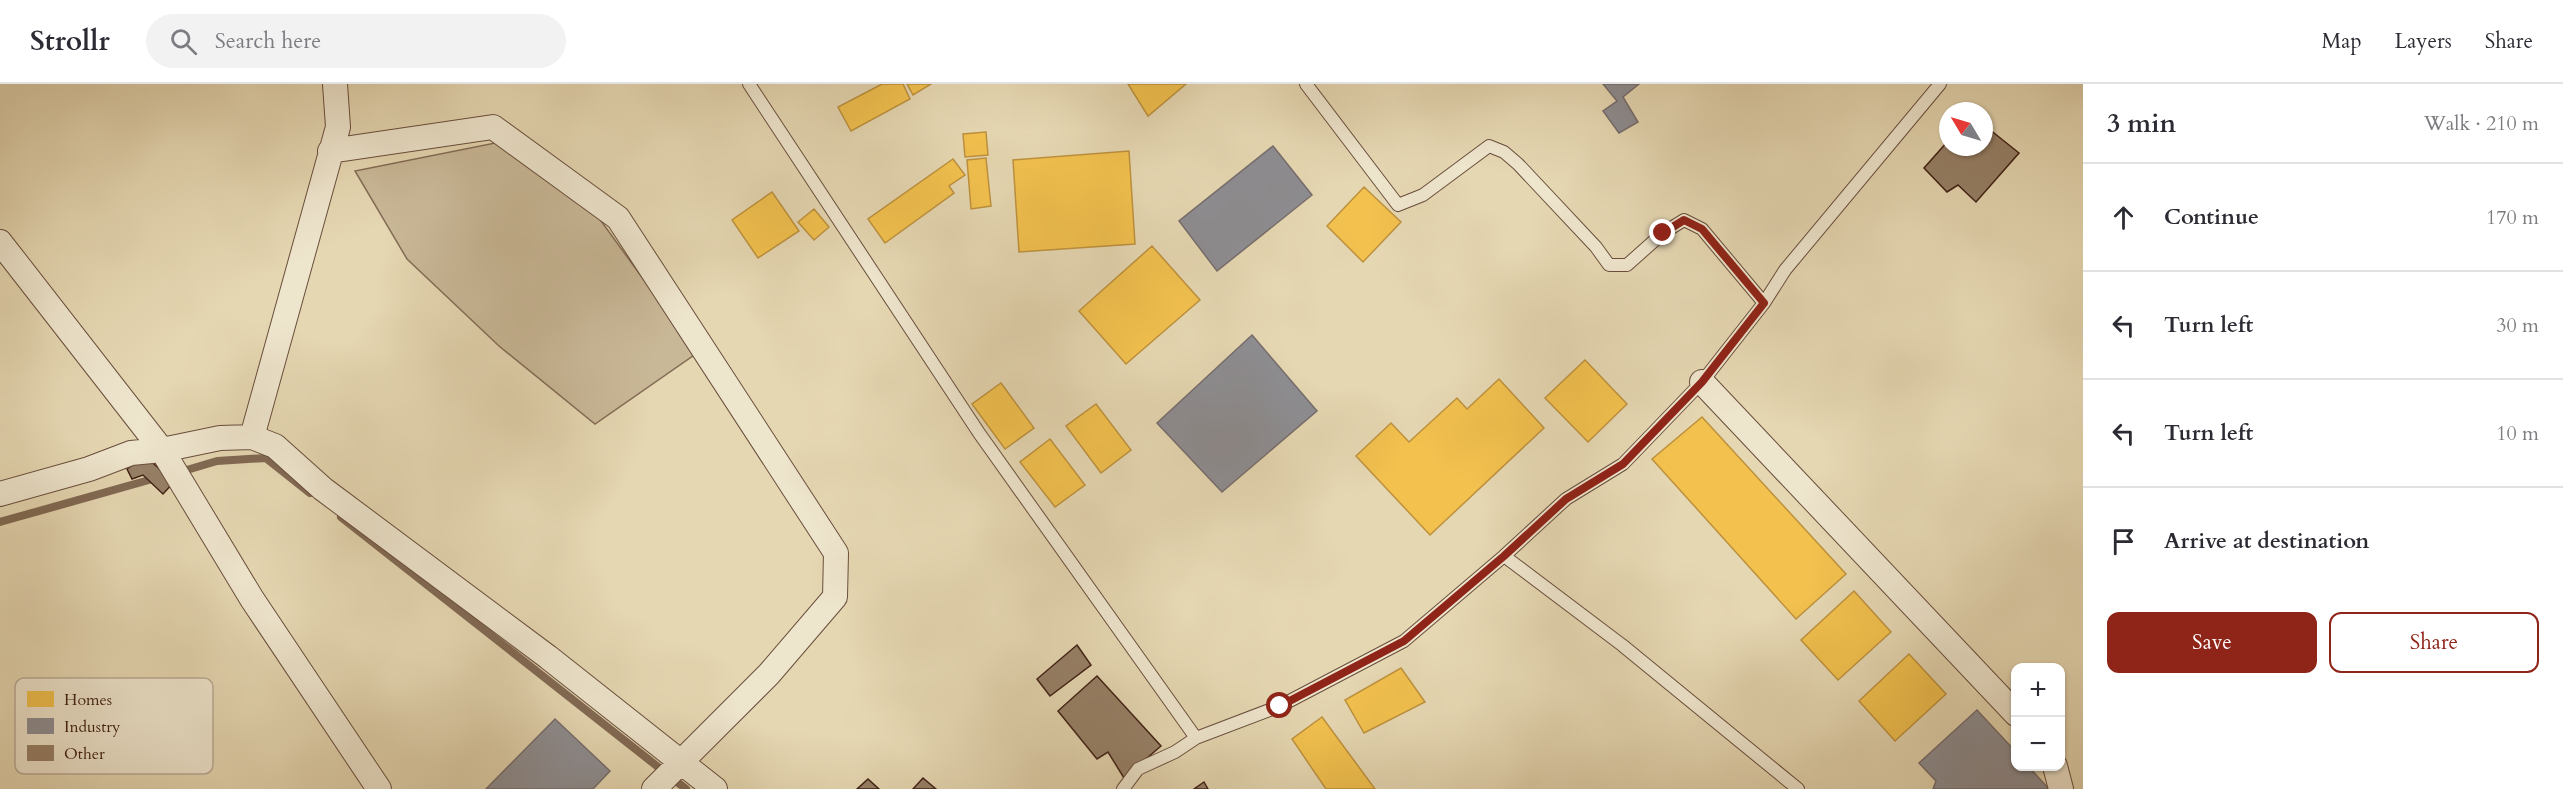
<!DOCTYPE html>
<html lang="en">
<head>
<meta charset="utf-8">
<style>
	:root { --surface:#fff; --page:#f2f2f3; --text:#2b2b33; --muted:#7c7c81; --line:#e1e1e2; --accent:#8f2418 }
	body { margin:0; font-family:Cardo,serif; background:var(--page); color:var(--text) }
	.controls { position:absolute; right:18px; bottom:18px; display:grid; overflow:hidden; border-radius:12px; box-shadow:0 2px 4px #0004 }
	.controls button { width:54px; height:54px; display:grid; place-items:center; padding:0; border:0; border-bottom:2px solid var(--line); background:var(--surface); color:var(--text); font:30px sans-serif }
	.compass { position:absolute; left:1939px; top:18px; width:54px; height:54px; border-radius:50%; background:var(--surface); box-shadow:0 2px 4px #0004; rotate:308deg }
	.stop { position:absolute; width:18px; height:18px; margin:-14px; border:4px solid #8f2418; border-radius:50%; background:#fff }
	.stop.end { background:#8f2418; border-color:#fff; box-shadow:0 2px 6px #0008 }
	.list { margin:0; padding:0; list-style:none }
	h2 { display:flex; justify-content:space-between; align-items:center; height:78px; margin:0; padding:0 24px; font-size:26px }
	h2 small { font-size:20px; font-weight:400; color:var(--muted) }
	.list li { display:grid; grid-template-columns:39px 1fr auto; gap:18px; align-items:center; box-sizing:border-box; height:108px; padding:0 24px; border-top:2px solid var(--line) }
	.list b { display:block; font-size:22px; white-space:nowrap }
	.list em { font-size:20px; font-style:normal; color:var(--muted) }
	.actions { display:flex; gap:12px; padding:18px 24px }
	.actions a { flex:1; padding:14px 0; border:2px solid var(--accent); border-radius:12px; text-align:center; font-size:21px; color:var(--accent) }
	.actions .main { background:var(--accent); color:#fff }
	.icon { flex:none; width:33px; height:33px; fill:none; stroke:currentColor; stroke-width:2; stroke-linecap:round; stroke-linejoin:round }
	.map { position:relative; flex:none; width:2083px; height:705px; overflow:hidden }
	header { display:flex; align-items:center; gap:36px; box-sizing:border-box; height:84px; padding:0 30px; background:var(--surface); border-bottom:2px solid var(--line) }
	header strong { font-size:28px }
	nav { display:flex; gap:33px; margin-inline-start:auto; font-size:21px }
	.search { width:420px; height:54px; background:var(--page); display:flex; align-items:center; gap:15px; box-sizing:border-box; padding:0 21px; border-radius:33px; color:var(--muted); font-size:22px }
	main { display:flex }
	aside { flex:1; background:var(--surface) }
	.map>svg:first-child { display:block }
	.green { fill:#c9b897; stroke:#846c56; stroke-width:1.5 }
	.homes { fill:#f2c14e; stroke:#bd913d; stroke-width:1.5 }
	.industry { fill:#8d8d92; stroke:#766d6c; stroke-width:1.5 }
	.lines { fill:none; stroke-linecap:round; stroke-linejoin:round }
	.stream { stroke:#816953; stroke-width:8 }
	.building { fill:#968067; stroke:#402115; stroke-width:1.5 }
	.service-casing { stroke:#694e3c; stroke-width:14 }
	.minor-casing { stroke:#694e3c; stroke-width:26 }
	.service { stroke:#eee5cd; stroke-width:12 }
	.minor { stroke:#eee5cd; stroke-width:24 }
	.route { stroke:#8f2418; stroke-width:8 }
	.key { fill:#eee5cd; stroke:#baaa96; stroke-width:1.5 }
	.key-label { font-size:16px; fill:#402115 }
</style>
</head>
<body>
<header>
<strong>Strollr</strong>
<div class="search"><svg class="icon" aria-label="search" viewBox="0 0 24 24"><circle cx="10" cy="10" r="6"/><path d="M15 15l6 6"/></svg>Search here</div>
<nav><a>Map</a><a>Layers</a><a>Share</a></nav>
</header>
<main>
<div class="map">
<svg width="2083" height="705" viewBox="0 0 2083 705">
	<rect width="100%" height="100%" fill="#e5d7b2"/>
	<filter id="stains"><feTurbulence type="fractalNoise" baseFrequency=".00333" numOctaves="4"/><feColorMatrix values="0 0 0 0 .2 0 0 0 0 .09 0 0 0 0 .02 0 0 0 .5 -.17"/></filter>
	<radialGradient id="worn" r=".72"><stop offset=".6" stop-color="#630" stop-opacity="0"/><stop offset="1" stop-color="#630" stop-opacity=".3"/></radialGradient>
	<path class="green" d="M505 57 588 119 697 269 595 340 499 262 407 175 355 87Z"/>
	<path class="homes" d="M882 0H903L910 15 851 47 838 23Z
		M907 0H931L913 11Z
		M1128 0H1186L1148 32Z
		M986 48 988 71 965 73 963 50Z
		M1129 67 1135 160 1019 168 1013 76Z
		M986 74 991 122 971 125 967 76Z
		M953 75 965 91 949 102 954 109 885 159 868 135Z
		M1364 103 1401 138 1363 178 1327 142Z
		M772 108 799 147 758 174 732 136Z
		M814 125 829 143 814 156 798 138Z
		M1152 162 1200 216 1126 280 1079 227Z
		M1585 276 1627 320 1588 358 1545 314Z
		M1499 295 1544 344 1430 451 1356 372 1391 339 1409 358 1457 314 1467 325Z
		M1001 299 1034 344 1005 365 972 320Z
		M1096 320 1131 366 1101 389 1066 342Z
		M1702 333 1846 490 1796 535 1652 375Z
		M1050 355 1085 401 1055 423 1020 378Z
		M1854 507 1891 548 1838 596 1801 556Z
		M1909 570 1946 610 1895 657 1859 617Z
		M1401 584 1425 618 1364 649 1345 616Z
		M1322 633 1375 705H1326L1292 655Z"/>
	<path class="industry" d="M1603 0H1639L1623 13 1638 38 1619 49 1603 27 1617 17Z
		M1273 62 1312 111 1217 187 1179 137Z
		M1252 251 1317 327 1222 408 1157 339Z
		M1977 626 2016 668V682H2028L2049 705H1933L1936 697 1919 679Z
		M555 635 610 687 593 705H486Z"/>
	<g class="lines">
		<path class="stream" d="M180 388 217 377 266 374 310 409
			M341 433 686 705
			M0 438 156 394"/>
	</g>
	<path class="building" d="M1984 41 2019 69 1976 118 1958 101 1947 108 1924 84 1948 57V63H1984Z
		M145 372 174 398 163 410 143 391 132 395 127 385Z
		M1077 561 1091 581 1050 612 1037 595Z
		M1097 592 1161 662 1124 694 1108 668 1097 675 1058 627Z
		M923 694 936 705H913Z
		M868 695 879 705H857Z
		M1204 698 1208 705H1194Z"/>
	<g class="lines">
		<defs>
			<path id="service" d="M749 0 979 349 1196 654
				M1306 0 1398 121 1423 111 1489 62 1504 68 1518 80 1596 163 1609 181H1627L1663 149 1684 136 1702 145 1764 219
				M1504 472 1622 561 1798 705
				M1123 705 1138 685 1175 668 1196 654 1280 622 1404 557 1504 472 1566 415 1623 380 1702 298 1764 219 1785 186 1940 0"/>
			<path id="minor" d="M330 67 493 43 618 134 836 469 835 513 769 590 654 705
				M0 158 162 366 252 515 379 705
				M1702 298 2016 630
				M252 353 338 43 335 0
				M0 410 89 385 131 369 162 366 220 354 252 353 275 362 323 405 548 573 715 705
				M2055 682 2061 705"/>
		</defs>
		<use href="#service" class="service-casing"/>
		<use href="#minor" class="minor-casing"/>
		<use href="#service" class="service"/>
		<use href="#minor" class="minor"/>
	</g>
	<g class="lines">
		<path class="route" d="M1280 622 1404 557 1504 472 1566 415 1623 380 1702 298 1764 219 1702 145 1684 136 1663 149"/>
	</g>
	<rect x="15" y="594" width="198" height="96" rx="9" class="key"/>
	<rect x="27" y="607" width="27" height="16" fill="#f2c14e"/>
	<rect x="27" y="634" width="27" height="16" fill="#8d8d92"/>
	<rect x="27" y="661" width="27" height="16" fill="#968067"/>
	<g class="key-label">
		<text x="64" y="621">Homes</text>
		<text x="64" y="648">Industry</text>
		<text x="64" y="675">Other</text>
	</g>
	<rect width="100%" height="100%" filter="url(#stains)"/>
	<rect width="100%" height="100%" fill="url(#worn)"/>
</svg>
<div class="controls">
<button>+</button>
<button>−</button>
</div>
<svg class="compass" viewBox="-18 -18 36 36"><path d="M0-13l5 13h-10z" fill="#e53935"/><path d="M0 13l5-13h-10z" fill="#7c7c81"/></svg>
<div class="stop" style="left:1280px;top:622px"></div>
<div class="stop end" style="left:1663px;top:149px"></div>
</div>
<aside>
<h2>3 min<small>Walk · 210 m</small></h2>
<ul class="list">
<li><svg class="icon" aria-label="ahead" viewBox="0 0 24 24"><path d="M12 20V5M6 11l6-6 6 6"/></svg><div><b>Continue</b></div><em>170 m</em></li>
<li><svg class="icon" aria-label="left" viewBox="0 0 24 24"><path d="M17 20v-9H6M10 6l-5 5 5 5"/></svg><div><b>Turn left</b></div><em>30 m</em></li>
<li><svg class="icon" aria-label="left" viewBox="0 0 24 24"><path d="M17 20v-9H6M10 6l-5 5 5 5"/></svg><div><b>Turn left</b></div><em>10 m</em></li>
<li><svg class="icon" aria-label="arrive" viewBox="0 0 24 24"><path d="M6 21V4h12l-3 4 3 4H6"/></svg><div><b>Arrive at destination</b></div></li>
</ul>
<div class="actions"><a class="main">Save</a><a>Share</a></div>
</aside>
</main>
</body>
</html>
